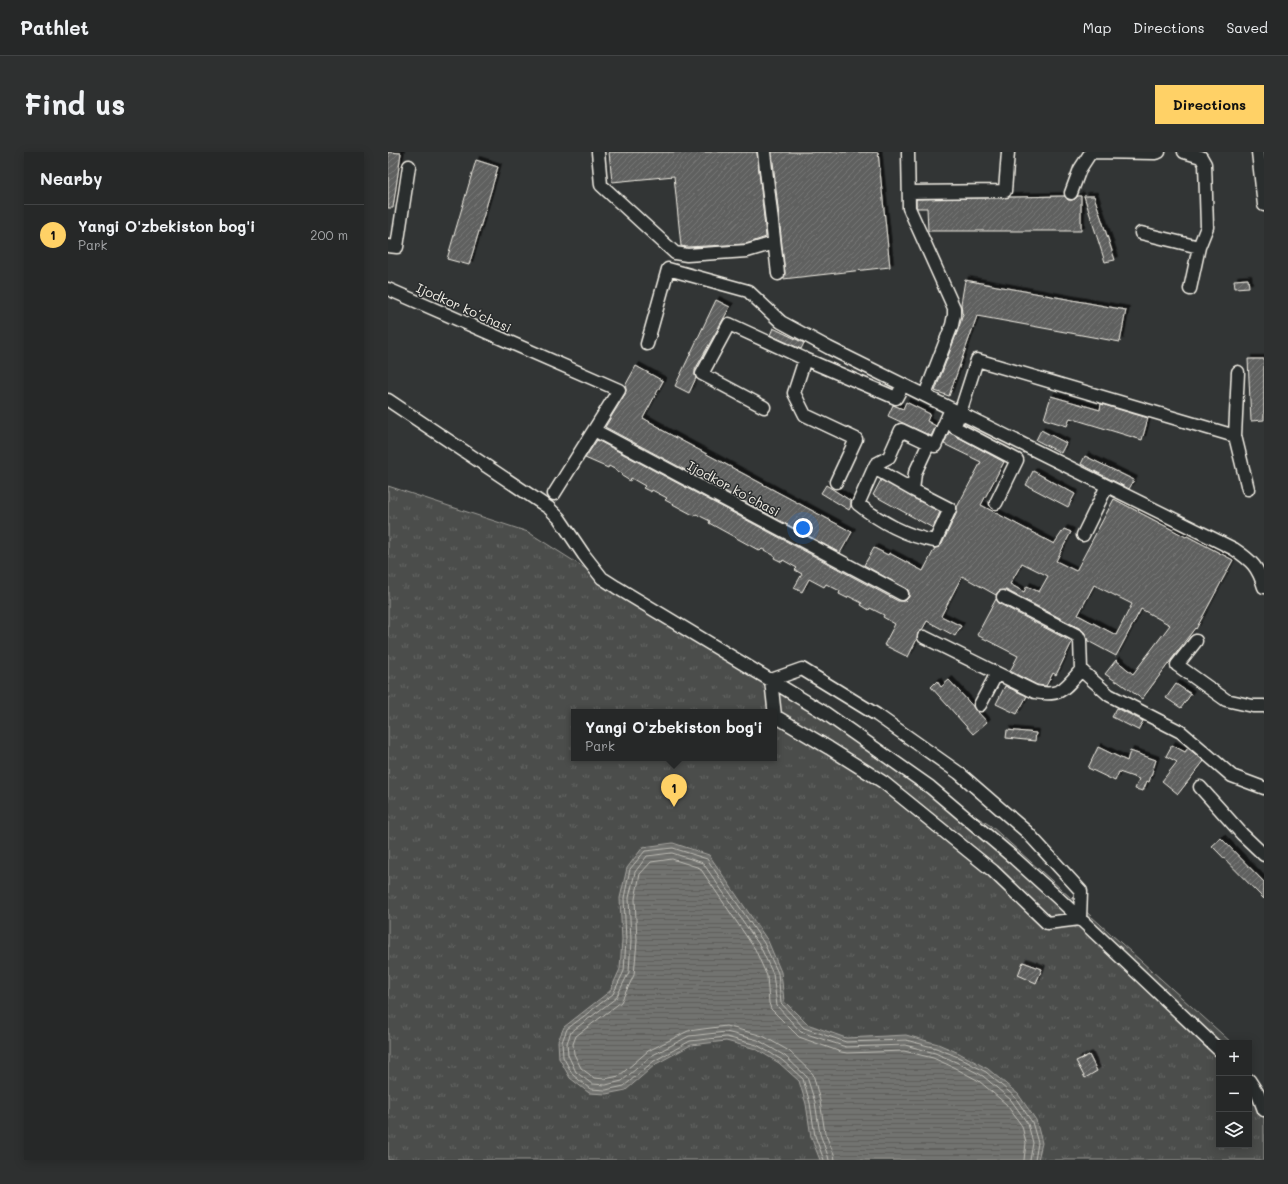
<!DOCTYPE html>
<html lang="en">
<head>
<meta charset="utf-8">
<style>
	:root { --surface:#262828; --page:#2e3030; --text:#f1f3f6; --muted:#a4a6a8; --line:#424445; --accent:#ffd166 }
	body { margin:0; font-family:Mali,sans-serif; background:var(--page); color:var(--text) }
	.controls { position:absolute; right:12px; bottom:12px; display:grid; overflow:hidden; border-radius:0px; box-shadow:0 2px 10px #0003 }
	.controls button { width:36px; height:36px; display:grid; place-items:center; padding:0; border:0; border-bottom:1px solid var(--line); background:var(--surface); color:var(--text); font:20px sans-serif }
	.you { position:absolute; left:415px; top:376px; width:14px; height:14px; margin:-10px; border:3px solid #fff; border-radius:50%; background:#1a73e8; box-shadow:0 0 0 6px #1a73e833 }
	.badge { display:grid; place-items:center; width:26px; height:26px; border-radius:50%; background:var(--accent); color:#111; font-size:13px; font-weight:700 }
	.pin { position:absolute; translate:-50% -33px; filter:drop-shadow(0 1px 2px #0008) }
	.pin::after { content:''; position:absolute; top:21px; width:14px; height:12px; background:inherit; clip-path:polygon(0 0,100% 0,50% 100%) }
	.popup { position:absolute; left:183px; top:557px; width:206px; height:52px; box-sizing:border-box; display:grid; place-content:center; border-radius:0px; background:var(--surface); filter:drop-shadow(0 1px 3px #0005); font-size:13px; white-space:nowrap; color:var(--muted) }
	.popup b { font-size:15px; color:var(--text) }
	.popup::after { content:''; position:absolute; left:50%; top:100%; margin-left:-8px; border:8px solid transparent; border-top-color:var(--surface) }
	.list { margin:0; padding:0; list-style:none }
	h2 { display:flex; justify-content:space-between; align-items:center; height:52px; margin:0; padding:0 16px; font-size:17px }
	h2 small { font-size:13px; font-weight:400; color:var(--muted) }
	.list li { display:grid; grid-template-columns:26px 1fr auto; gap:12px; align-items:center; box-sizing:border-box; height:60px; padding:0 16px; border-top:1px solid var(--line) }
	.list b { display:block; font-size:15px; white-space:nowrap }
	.list p { margin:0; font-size:13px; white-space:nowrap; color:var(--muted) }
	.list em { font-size:13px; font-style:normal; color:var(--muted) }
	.icon { flex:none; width:22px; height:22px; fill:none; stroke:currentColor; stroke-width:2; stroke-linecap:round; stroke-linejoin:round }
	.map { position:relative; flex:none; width:876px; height:1008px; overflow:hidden; border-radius:0px }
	header { display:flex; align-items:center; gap:24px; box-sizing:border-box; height:56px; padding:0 20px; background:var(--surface); border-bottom:1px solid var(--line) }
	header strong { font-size:19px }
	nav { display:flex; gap:22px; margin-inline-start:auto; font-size:14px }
	.intro { display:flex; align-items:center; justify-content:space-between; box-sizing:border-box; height:96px; padding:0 24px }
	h1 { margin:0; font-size:28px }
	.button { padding:10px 18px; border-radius:0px; background:var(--accent); color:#111; font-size:14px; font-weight:700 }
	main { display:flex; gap:24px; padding:0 24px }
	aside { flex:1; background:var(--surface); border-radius:0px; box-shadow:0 2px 10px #0003 }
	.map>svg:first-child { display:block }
	.grass { fill:url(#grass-tufts); stroke:#a09f9a; fill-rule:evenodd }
	.water { fill:url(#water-rules); stroke:#a6a5a0 }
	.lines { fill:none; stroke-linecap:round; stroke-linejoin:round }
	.shore { stroke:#c0bfb8; stroke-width:1 }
	.building { fill:url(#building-hatch); stroke:#f4f1e8; fill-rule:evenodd; filter:url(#shadow) }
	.minor-casing { stroke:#f4f1e8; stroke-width:15 }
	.minor { stroke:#2a2d2e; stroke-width:12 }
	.labels { text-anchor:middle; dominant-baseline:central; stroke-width:3; stroke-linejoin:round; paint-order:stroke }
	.street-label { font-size:13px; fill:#f4f1e8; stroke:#2a2d2e }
</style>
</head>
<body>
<header>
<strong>Pathlet</strong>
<nav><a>Map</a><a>Directions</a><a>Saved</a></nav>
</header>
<div class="intro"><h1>Find us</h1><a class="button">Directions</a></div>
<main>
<aside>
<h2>Nearby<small></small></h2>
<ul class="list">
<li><span class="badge">1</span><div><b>Yangi O'zbekiston bog'i</b><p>Park</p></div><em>200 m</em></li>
</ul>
</aside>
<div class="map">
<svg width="876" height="1008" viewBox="0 0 876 1008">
	<defs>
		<pattern id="grass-tufts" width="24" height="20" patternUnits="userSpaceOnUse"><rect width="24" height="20" fill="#4b4d4c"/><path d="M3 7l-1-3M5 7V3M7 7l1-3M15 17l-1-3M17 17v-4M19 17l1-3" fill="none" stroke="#666766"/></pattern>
		<pattern id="water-rules" width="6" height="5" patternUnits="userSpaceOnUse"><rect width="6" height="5" fill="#727370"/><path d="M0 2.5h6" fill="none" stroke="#5e5e5b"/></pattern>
		<pattern id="building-hatch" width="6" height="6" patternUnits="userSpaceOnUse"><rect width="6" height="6" fill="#5f605f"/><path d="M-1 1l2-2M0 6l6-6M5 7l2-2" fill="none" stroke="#777776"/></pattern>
		<filter id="shadow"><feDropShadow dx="3.5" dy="-3.5" stdDeviation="0" flood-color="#0009"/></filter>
	</defs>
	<rect width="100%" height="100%" fill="#323535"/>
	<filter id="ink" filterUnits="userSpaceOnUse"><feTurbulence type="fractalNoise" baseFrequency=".025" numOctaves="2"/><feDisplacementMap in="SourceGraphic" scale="8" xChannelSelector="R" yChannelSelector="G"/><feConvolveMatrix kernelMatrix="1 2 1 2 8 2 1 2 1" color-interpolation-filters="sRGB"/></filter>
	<g filter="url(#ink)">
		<path class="grass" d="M0 334 140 380 603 674 844 891H831V993H861V921L876 949V1008H0ZM186 560H386V606H186Z"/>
		<path class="water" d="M285 691 321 703 380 789 393 820 396 849 419 872 458 886 518 883 550 892 571 901 600 917 630 942 648 968 654 991 650 1008H432L423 985 418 952 411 929 391 911 368 897 338 889 303 893 268 912 238 938 218 942 201 941 182 926 171 906 170 889 176 875 222 839 232 817 234 788 232 746 239 716 255 695Z"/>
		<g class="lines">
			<path class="shore" d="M436 1008 427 984 422 951 415 927 394 908 369 893 338 885 302 889 266 909 236 934 218 938 202 937 185 923 175 905 174 890 179 877 225 842 236 819 238 788 236 746 242 717 257 699 285 696 319 707 376 791 390 821 393 851 416 876 458 890 518 888 548 896 570 905 598 920 627 945 644 970 650 991 647 1008
				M441 1008 440 1004 432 982 427 950 419 925 397 904 370 888 338 880 301 884 263 904 234 929 218 933 204 932 188 920 180 903 179 891 183 880 228 846 241 820 243 788 241 746 247 720 259 704 284 701 315 711 372 794 385 822 389 854 413 880 458 895 517 893 547 901 568 910 595 924 623 948 640 972 645 991 642 1008
				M447 1008 446 1002 437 981 432 949 425 922 401 899 375 884 338 874 300 879 260 899 231 924 217 927 206 926 193 916 186 902 185 892 188 884 233 850 246 823 249 789 247 747 252 722 263 710 284 707 312 716 367 797 379 824 381 851 383 857 411 885 453 900 459 901 516 899 545 906 565 915 591 929 618 952 634 974 638 991 636 1008"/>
		</g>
		<path class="building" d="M0 0 13 1 5 56H0Z
			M221 0H369L378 85 358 92 299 95 293 94 286 24 224 30Z
			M384 0H490L502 115 395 127 397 121Z
			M88 8 110 15 81 113 59 107Z
			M677 44 680 48H684L687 47 690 44H693V79H540L539 56H529L528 54V47Z
			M696 44H706L727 108 717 110Z
			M860 127 861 135 847 136 846 128Z
			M577 128 738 158 732 190 589 164 561 244 547 239 571 175 575 162 574 161 573 152Z
			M328 148 342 155 307 218V223L308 226 301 241 287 234Z
			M385 176 416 191 413 197 382 183Z
			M860 207H876V268L863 269Z
			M248 214 275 229 255 266 273 276 272 277 464 380 452 401 217 275 237 242 238 238 237 234Z
			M663 244 712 258 713 252 760 266 754 288 682 266 679 274 656 267Z
			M518 250 542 262 539 269 548 274 543 284 500 264 505 253 515 257Z
			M653 278 678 291 673 301 648 288Z
			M561 280 616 310 593 353 666 392 676 377 683 380 668 409 688 419 726 347 798 385 799 384 845 408 808 477 807 476 754 547 729 529V530L717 522 728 508 745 522 782 473 753 457 728 504 700 489 697 481 693 477 618 438 611 439 608 443 574 424 553 464 573 474 567 484 539 469 534 478 530 481 529 487 520 505 496 493 507 472 495 465 496 463 482 456 481 458 473 453 474 451 460 444 459 446 451 442 452 439 438 432 436 435 421 427 414 440 406 436 414 422 407 418 409 416 395 408 394 410 386 406 387 404 374 397 372 399 321 371 322 369 308 362 307 364 277 348 279 346 264 338 263 340 255 336 257 334 243 326 242 329 234 324 235 322 221 314 220 316 197 306 209 288 510 449H515L518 448 521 445V441L520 438 476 413 486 396 500 403 501 401 535 419 547 396 551 395 554 392 569 360V355L593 310 556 292ZM634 411 660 424 651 440 639 434 636 440 622 432ZM706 433 744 452 728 483 690 463Z
			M697 304 746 328 741 337 693 312Z
			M645 319 687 342 680 355 638 333Z
			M493 328 552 360 545 376 485 343Z
			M438 333 463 349V354L461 358 433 341Z
			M608 447 612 452 684 490 668 523 665 521 658 534 649 533 622 519 630 504 589 483Z
			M561 528 599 570 585 582 543 535 549 529 553 535Z
			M788 532 803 542 793 556 778 546Z
			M617 534 639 544 629 562 608 552Z
			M729 556 755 569 750 578 724 565Z
			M619 578 648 581 647 589 618 586Z
			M784 593 797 600 800 596 816 609 790 642 774 629 789 610 778 604Z
			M710 595 739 609 742 599 768 608 761 630 759 629 755 639 747 637 751 627 731 620 727 629 700 616Z
			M833 686 876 730V747L824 694Z
			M635 810 654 817 648 831 630 823Z
			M701 903 709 919 697 926 688 909Z"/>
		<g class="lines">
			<defs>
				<path id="minor" d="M210 0 213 33 287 101 299 103 359 99 386 91
					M376 0 390 122
					M520 0 521 56 566 156V163L564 173 537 243
					M703 0 767 1 771 0
					M870 0 876 53
					M521 40 617 39 620 0
					M683 41 692 17 703 0
					M753 81 811 95 819 75 817 12 813 5 796 0
					M0 94 9 95 21 14
					M0 137 231 238 166 342
					M802 137 811 95
					M259 192 280 117 360 139 393 170 441 196 846 397C864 409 870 415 876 435
					M417 207 406 241 417 263 468 287 448 330
					M0 248 161 356 171 366 196 403 214 426 228 435 437 561 542 635 627 707 670 746 831 898
					M376 255 314 222 341 172 417 207 508 246 515 233
					M206 278 514 442
					M847 284 860 337
					M486 316 525 338 562 357 547 389C520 385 491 369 470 352L486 316 488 312 501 305 513 278 547 294 563 257
					M525 338 527 321 541 291
					M608 351 629 308 566 275 572 261 589 208 847 284 850 220
					M695 383 719 334
					M615 445 690 484 692 488 693 518 721 543 793 580 844 624 876 636
					M536 485 647 540C673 545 676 537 693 518
					M808 489 789 513 838 548 865 554H876
					M414 517 489 563 571 621 639 680 693 739 692 767 659 771 605 719 495 630 441 596 387 564 383 528Z
					M592 553 609 521
					M812 635 854 682 876 703
					M861 928 870 942 876 958"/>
			</defs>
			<use href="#minor" class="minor-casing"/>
			<use href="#minor" class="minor"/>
		</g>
	</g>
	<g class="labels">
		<g class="street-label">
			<text transform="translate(76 155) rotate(24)">Ijodkor koʻchasi</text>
			<text transform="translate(346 336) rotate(28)">Ijodkor koʻchasi</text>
		</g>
	</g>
</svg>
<div class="controls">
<button>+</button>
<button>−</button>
<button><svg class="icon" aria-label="layers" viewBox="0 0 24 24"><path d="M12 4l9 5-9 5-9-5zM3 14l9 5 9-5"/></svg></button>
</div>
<div class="you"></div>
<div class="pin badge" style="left:286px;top:655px">1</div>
<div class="popup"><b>Yangi O'zbekiston bog'i</b>Park</div>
</div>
</main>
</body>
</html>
